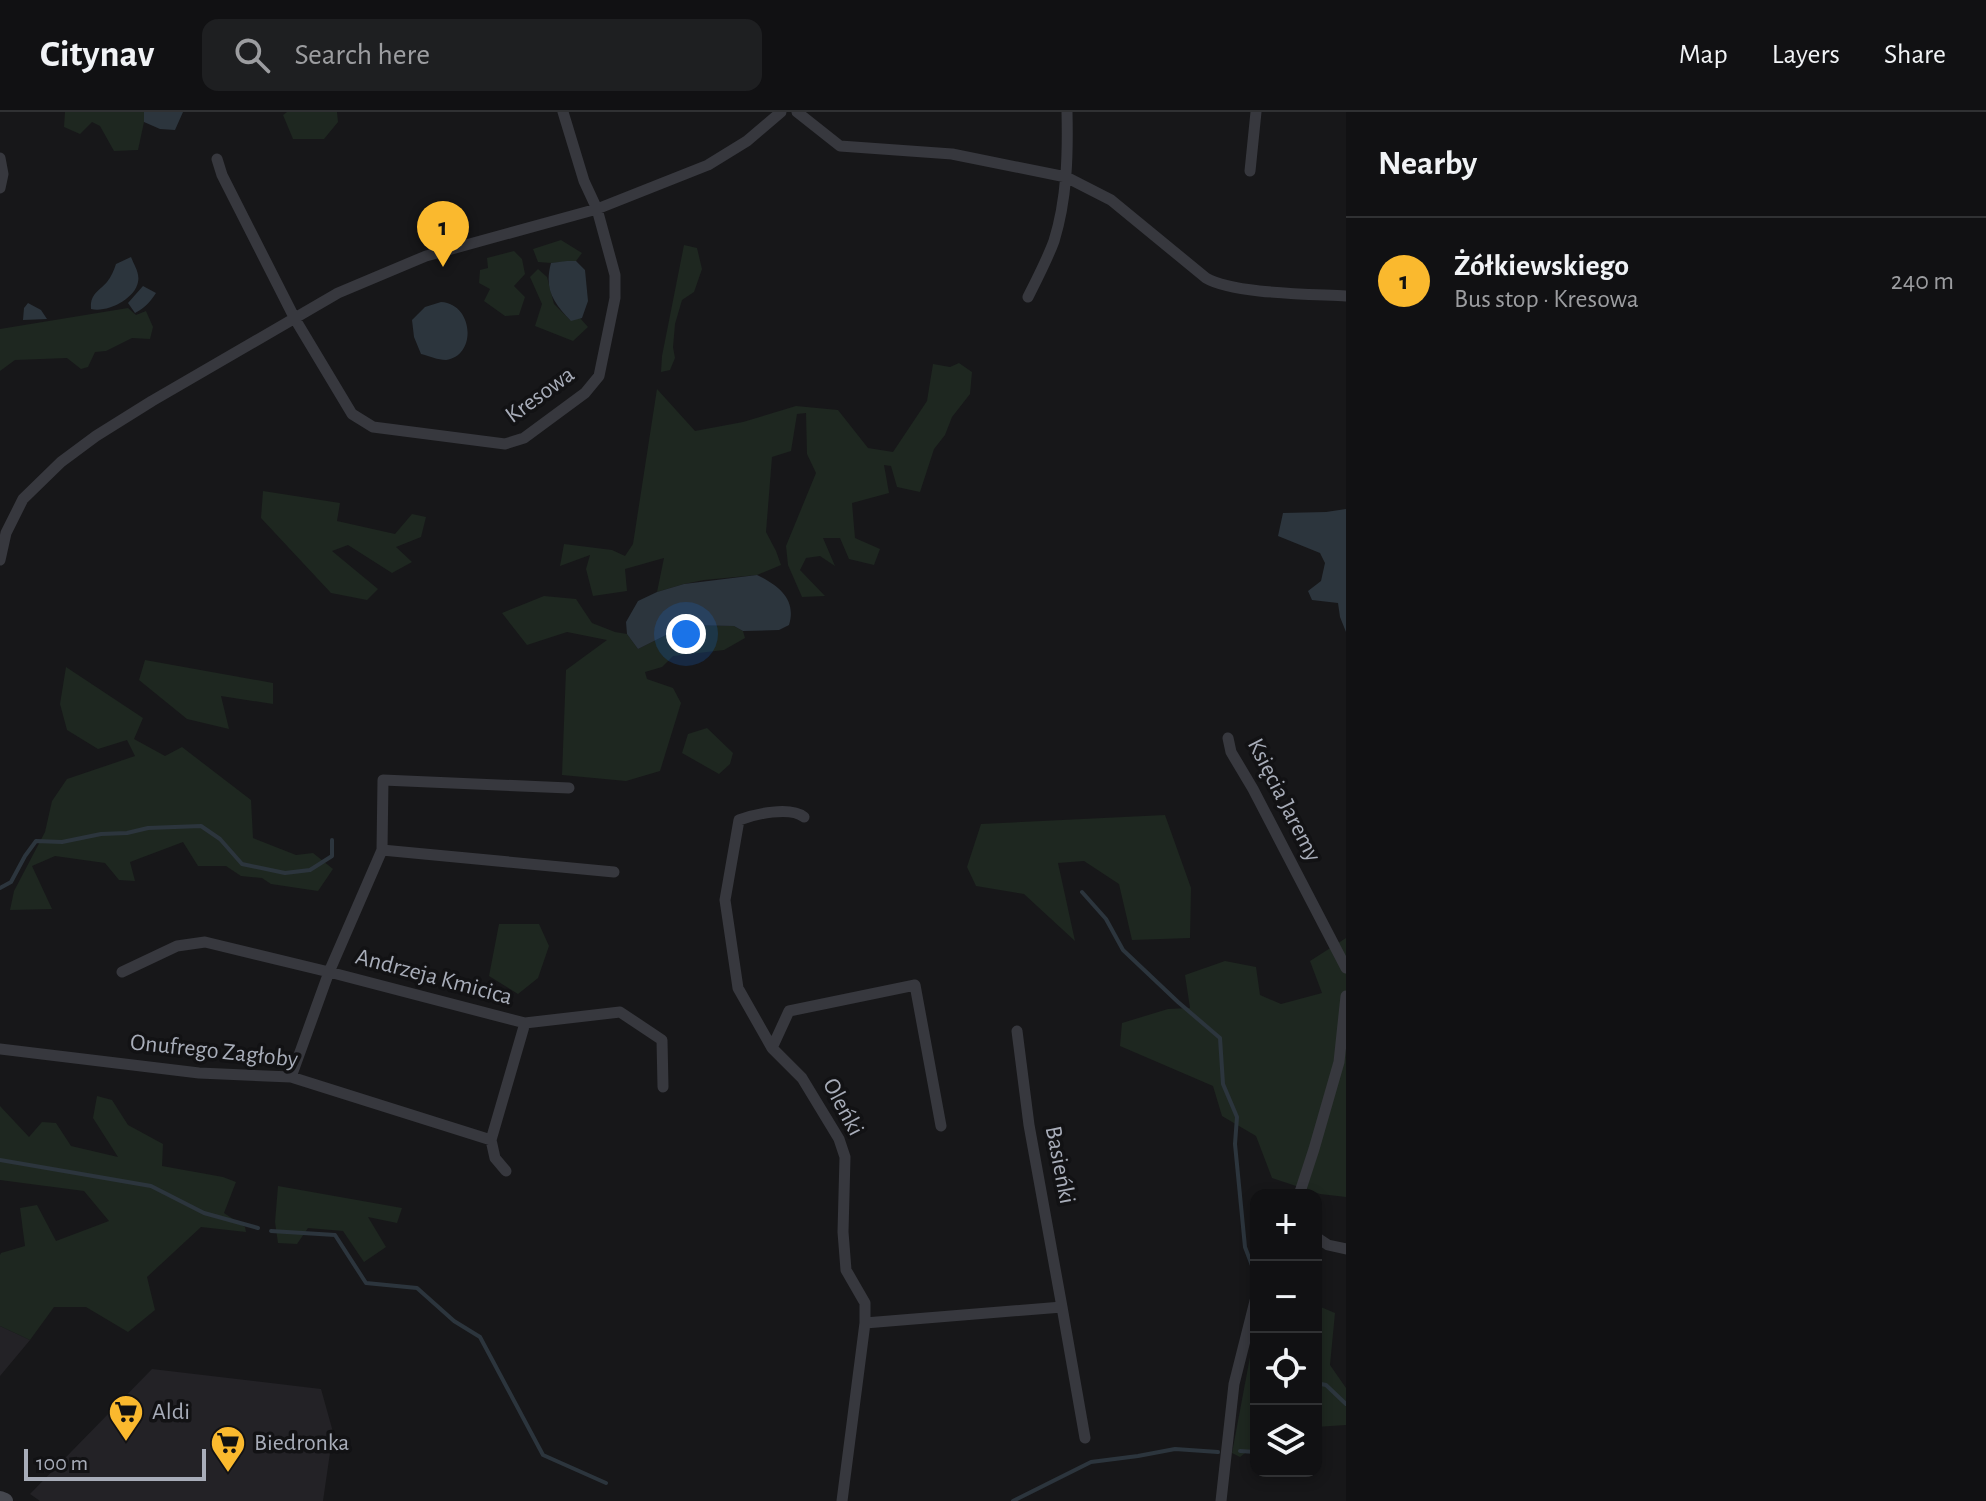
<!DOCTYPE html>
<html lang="en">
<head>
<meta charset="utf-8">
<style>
	:root { --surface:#111113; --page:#1e1f21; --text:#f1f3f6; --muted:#9c9da0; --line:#303133; --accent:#fab92e }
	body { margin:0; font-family:"Alegreya Sans",sans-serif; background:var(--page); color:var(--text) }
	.controls { position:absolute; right:24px; bottom:24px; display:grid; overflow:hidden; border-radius:16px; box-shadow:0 4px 12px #0003 }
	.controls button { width:72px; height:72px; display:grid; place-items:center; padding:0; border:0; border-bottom:2px solid var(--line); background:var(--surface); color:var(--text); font:40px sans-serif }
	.scale { position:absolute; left:24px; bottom:20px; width:182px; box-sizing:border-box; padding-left:8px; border:4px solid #a8adb9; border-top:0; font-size:22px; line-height:28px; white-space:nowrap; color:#a8adb9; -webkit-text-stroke:6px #121214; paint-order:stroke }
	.you { position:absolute; left:686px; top:522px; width:28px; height:28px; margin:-20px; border:6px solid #fff; border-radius:50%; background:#1a73e8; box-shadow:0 0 0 12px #1a73e833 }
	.badge { display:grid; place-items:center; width:52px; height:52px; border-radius:50%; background:var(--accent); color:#111; font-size:26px; font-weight:700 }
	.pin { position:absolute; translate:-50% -66px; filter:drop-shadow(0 2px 4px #0008) }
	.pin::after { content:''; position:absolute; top:42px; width:28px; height:24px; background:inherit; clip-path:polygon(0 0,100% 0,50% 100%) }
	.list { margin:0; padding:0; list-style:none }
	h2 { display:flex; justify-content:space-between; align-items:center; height:104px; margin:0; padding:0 32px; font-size:34px }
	h2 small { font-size:26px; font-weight:400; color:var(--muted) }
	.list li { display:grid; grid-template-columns:52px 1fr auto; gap:24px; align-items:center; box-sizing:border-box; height:128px; padding:0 32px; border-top:2px solid var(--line) }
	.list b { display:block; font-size:30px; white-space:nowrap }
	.list p { margin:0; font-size:26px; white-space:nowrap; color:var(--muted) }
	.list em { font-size:26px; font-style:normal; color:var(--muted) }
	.icon { flex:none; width:44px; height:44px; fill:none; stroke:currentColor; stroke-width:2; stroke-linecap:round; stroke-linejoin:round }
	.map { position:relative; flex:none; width:1346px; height:1389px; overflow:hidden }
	header { display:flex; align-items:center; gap:48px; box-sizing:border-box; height:112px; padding:0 40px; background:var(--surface); border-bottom:2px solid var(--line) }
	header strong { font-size:38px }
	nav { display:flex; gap:44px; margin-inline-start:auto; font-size:28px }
	.search { width:560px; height:72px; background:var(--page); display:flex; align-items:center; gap:20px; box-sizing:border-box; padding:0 28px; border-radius:16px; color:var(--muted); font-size:30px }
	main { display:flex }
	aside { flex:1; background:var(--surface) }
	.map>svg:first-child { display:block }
	.built { fill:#232226 }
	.green { fill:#1e2720 }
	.water { fill:#2c353d }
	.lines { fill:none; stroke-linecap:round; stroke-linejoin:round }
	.stream { stroke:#2c353d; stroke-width:4 }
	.minor { stroke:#37383e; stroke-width:11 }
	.secondary { stroke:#45474e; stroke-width:16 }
	.labels { text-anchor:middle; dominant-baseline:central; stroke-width:7; stroke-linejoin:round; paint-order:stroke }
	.street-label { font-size:24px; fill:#a8adb9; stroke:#121214 }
	.poi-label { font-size:24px; fill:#a8adb9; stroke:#121214; text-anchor:start }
</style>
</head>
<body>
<header>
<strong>Citynav</strong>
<div class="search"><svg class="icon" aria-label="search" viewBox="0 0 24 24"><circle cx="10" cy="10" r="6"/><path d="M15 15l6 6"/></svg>Search here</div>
<nav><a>Map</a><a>Layers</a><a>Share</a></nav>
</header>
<main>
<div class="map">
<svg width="1346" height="1389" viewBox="0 0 1346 1389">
	<rect width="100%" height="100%" fill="#171719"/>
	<path class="built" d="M0 1214 30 1228 0 1264Z
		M152 1257 321 1277 333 1320 323 1389H40L30 1382Z"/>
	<path class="green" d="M65 0H144V10L138 38 114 39 100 14 92 10 80 22 64 15Z
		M287 0H337L338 10 324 27H293L283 3Z
		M561 128 582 141 576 149 551 151 538 150 533 137Z
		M684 133 697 136 702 157 694 180 682 188 675 212 673 235 675 246 670 258 661 260 662 244Z
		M514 139 522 147 525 162 514 174 525 185 519 203 505 204 484 189 490 177 479 171 480 158 488 156 487 146Z
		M538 157 547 165 554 192 570 208 580 206 588 215 573 229 535 214 542 192 530 165Z
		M128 196 136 203 146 199 153 215 150 227 132 226 106 239 95 240 88 255 81 257 67 246 15 248 0 259V217Z
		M959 251 972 260 970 282 952 305 945 323 934 337 920 380 897 375 891 354 884 353 889 381 852 391 855 426 880 437 874 453 849 447 840 426H823L835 454 820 444 806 446 800 458 825 484 802 485 788 453 786 434 816 361 807 342 806 301 797 302 791 339 772 345 766 420 776 439 781 453 757 463 704 468 684 472 657 480 664 446 625 457 627 479 593 484 586 457 590 443 560 454 564 432 612 438 625 444 633 432 657 277 695 319 743 310 796 294 838 298 868 336 893 340 927 289 933 252 950 255Z
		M263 379 340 391 337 409 395 422 412 402 426 405 421 425 396 435 412 450 392 461 348 433 332 439 378 477 367 488 331 481 261 406Z
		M544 484 576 487 592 511 615 520 627 522 638 537 686 513 734 514 743 519 745 526 724 538 673 544 662 555 645 560 647 567 673 576 681 591 660 659 626 669 562 663 566 558 607 528 567 520 527 533 502 501Z
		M145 548 273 571V592L221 584 229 617 187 607 139 568Z
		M66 555 143 606 134 627 165 644 182 635 251 688 253 726 296 743 313 741 333 757 318 779 271 772 262 766 241 764 226 754H198L183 730 130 750 135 769 119 768 105 751 55 744 32 754 52 797 10 798 14 779 45 720 52 689 67 667 135 644 127 628 98 637 67 618 60 592Z
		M707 616 733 641 730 652 719 662 682 641 688 622Z
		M1165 703 1191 776 1190 826 1132 828 1119 772 1084 749 1058 751 1075 829 1024 782 976 774 967 755 981 712Z
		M499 812H539L549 834 538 866 518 882 489 864Z
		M1346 826V1085L1320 1082 1272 1066 1256 1024 1222 1004 1213 974 1120 934 1122 911 1168 897 1190 896 1185 863 1225 849 1256 855 1260 883 1281 892 1322 881 1310 849Z
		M97 984 112 988 128 1013 163 1032 162 1054 223 1065 236 1070 224 1101 245 1115 246 1120 201 1115 147 1165 155 1198 128 1220 86 1195H54L30 1228 0 1214V1143L1 1141 25 1134 20 1096 37 1093 56 1129 109 1109 84 1079 0 1068V994L29 1025 42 1010 56 1011 71 1034 118 1045 93 1006Z
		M278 1074 402 1096 397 1111 368 1105 386 1135 364 1150 343 1119 308 1116 297 1132 278 1131 275 1110Z
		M1316 1193 1335 1201 1330 1253 1346 1276V1313L1316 1315Z
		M1256 1213V1338H1249L1240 1345 1232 1341Z"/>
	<path class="water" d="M144 0H183L175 18 160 17 144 10Z
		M131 145C134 153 140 161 138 170 135 187 107 201 91 197 90 182 98 180 107 170 111 165 114 158 116 152Z
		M567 149H576L585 158 588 189 582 206 571 209C553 190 544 177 551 151Z
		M143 174 156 181C150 190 145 196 135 201L128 191Z
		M441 190C474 192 477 244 446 248 438 248 429 244 421 242L414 225 412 208 425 195Z
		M28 191 41 198 47 207 23 208 24 196Z
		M1346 397V520L1340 505 1338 491 1312 488 1308 479 1321 469 1325 451 1320 441 1278 424 1283 401 1326 400Z
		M757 463C778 473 797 487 789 513L779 518 743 519 734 514 686 513 638 537 627 522 626 510 638 489 657 480 684 472Z"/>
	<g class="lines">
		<path class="stream" d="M0 776 11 770 25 744 36 729 62 730 101 722 127 721 148 716 201 714 220 727 242 752 285 761 310 758 332 744V728
			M1082 780 1106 807 1123 838 1178 890 1220 926 1223 972 1237 1005 1235 1032 1245 1135 1256 1164
			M0 1048 151 1074 204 1101 258 1116
			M271 1119 335 1123 366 1171 417 1176 454 1209 480 1225 543 1343 606 1371
			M1316 1271 1326 1273 1346 1292
			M1240 1339 1256 1340
			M1013 1389 1091 1350 1138 1344 1175 1337 1218 1340"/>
		<path class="minor" d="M797 0 840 34 952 42 1066 65 1111 88 1206 166C1233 182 1312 182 1346 184
			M0 46 3 62 0 76
			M217 47 222 63 295 207 352 302 373 315 505 332 524 326 585 281 599 264 615 186V163L597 97 584 69 563 0
			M1250 59 1256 0
			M1028 185C1037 167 1047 148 1054 129 1067 87 1068 43 1067 0
			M0 448 6 421 23 387 61 350 96 324 152 289 338 181 426 144 597 97 708 53 747 29 781 0
			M1228 626 1231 640 1253 677 1346 856
			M804 705C790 694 755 702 739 708L725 788 738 876 772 936 802 966 839 1027 845 1045 843 1120 846 1158 865 1191V1211L842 1389
			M382 738 614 760
			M122 860 177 834 205 830 329 860 525 911 620 900 662 928 663 975
			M1017 919 1029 1013 1062 1195
			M772 936 789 899 915 873 941 1014
			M0 937 199 961 291 965 491 1028 525 911
			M291 965 329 860 382 738 383 668 569 676
			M491 1028 495 1046 506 1059
			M1299 1083 1314 1037 1339 950 1346 884
			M1316 1125 1328 1133 1346 1137
			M865 1211 1062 1195 1085 1326
			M1221 1389 1234 1272 1256 1185"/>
		<path class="secondary" d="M0 1387 5 1389"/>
	</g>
	<defs>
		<symbol id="supermarket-pin" viewBox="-11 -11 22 30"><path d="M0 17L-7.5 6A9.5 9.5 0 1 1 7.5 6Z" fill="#fab92e" stroke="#121214"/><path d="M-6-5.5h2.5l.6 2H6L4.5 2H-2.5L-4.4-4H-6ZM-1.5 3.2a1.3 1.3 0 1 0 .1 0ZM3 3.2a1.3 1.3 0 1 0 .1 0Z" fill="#111"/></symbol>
	</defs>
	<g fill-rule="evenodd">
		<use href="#supermarket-pin" x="106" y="1280" width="40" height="54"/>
		<use href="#supermarket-pin" x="208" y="1311" width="40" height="54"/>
	</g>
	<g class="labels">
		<g class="street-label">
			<text transform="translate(540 283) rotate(-36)">Kresowa</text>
			<text transform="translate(1284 688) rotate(63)">Księcia Jaremy</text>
			<text transform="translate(434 865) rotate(15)">Andrzeja Kmicica</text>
			<text transform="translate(214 939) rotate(6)">Onufrego Zagłoby</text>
			<text transform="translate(843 995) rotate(62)">Oleńki</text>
			<text transform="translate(1060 1053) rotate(79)">Basieńki</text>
		</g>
		<g class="poi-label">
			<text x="152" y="1300">Aldi</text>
			<text x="254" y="1331">Biedronka</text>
		</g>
	</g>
</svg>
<div class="controls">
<button>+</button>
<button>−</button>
<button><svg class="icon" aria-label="locate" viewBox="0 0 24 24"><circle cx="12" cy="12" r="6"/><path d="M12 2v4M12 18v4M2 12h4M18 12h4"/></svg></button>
<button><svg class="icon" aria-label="layers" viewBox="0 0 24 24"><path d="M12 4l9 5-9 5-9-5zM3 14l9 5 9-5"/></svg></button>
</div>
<div class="scale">100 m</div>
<div class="you"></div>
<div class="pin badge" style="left:443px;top:155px">1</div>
</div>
<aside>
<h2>Nearby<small></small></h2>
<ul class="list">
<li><span class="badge">1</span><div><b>Żółkiewskiego</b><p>Bus stop · Kresowa</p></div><em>240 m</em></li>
</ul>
</aside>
</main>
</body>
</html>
